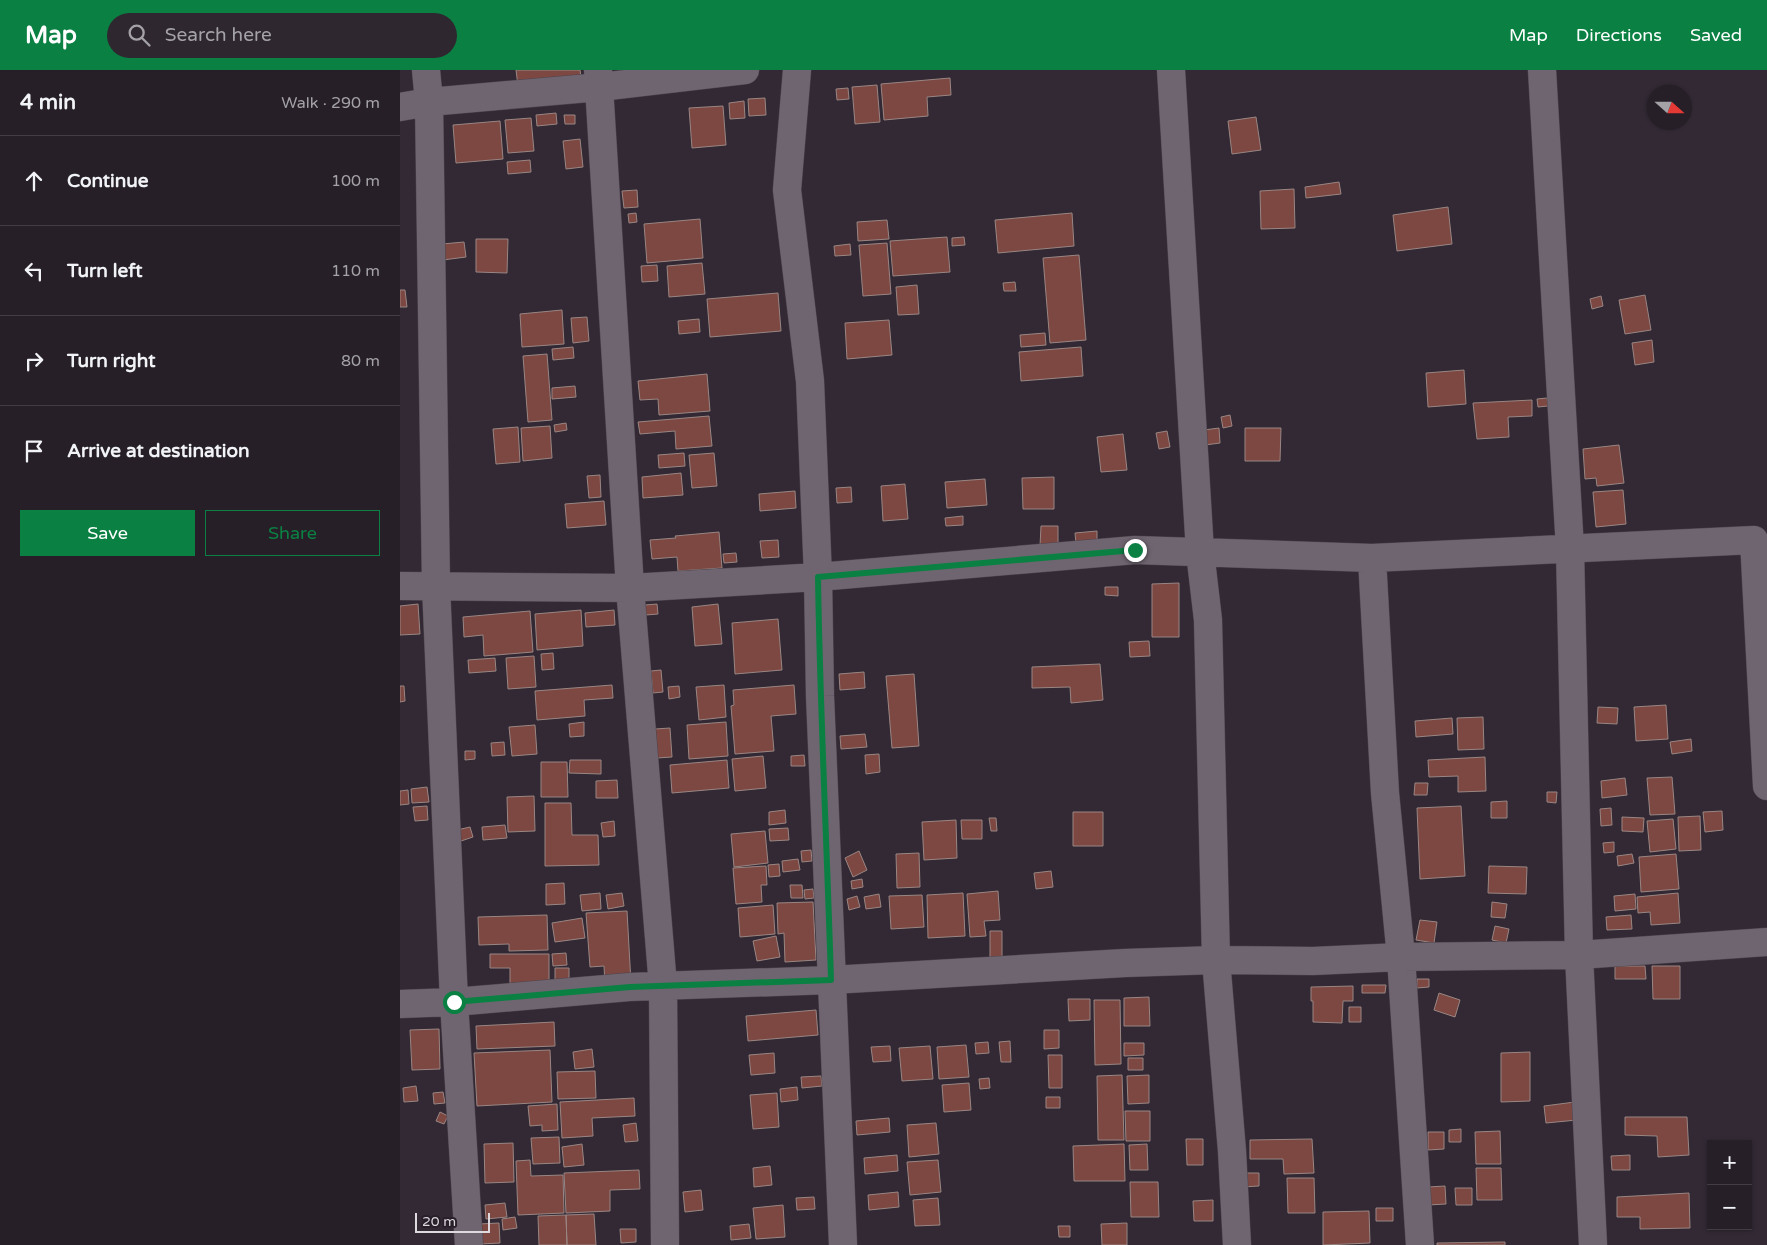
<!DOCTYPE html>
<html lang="en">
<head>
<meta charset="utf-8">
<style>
	:root { --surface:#261f27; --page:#2e272f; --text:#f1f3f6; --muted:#a4a2a7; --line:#423d44; --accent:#0b8043 }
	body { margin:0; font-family:"Varela Round",sans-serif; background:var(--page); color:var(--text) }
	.controls { position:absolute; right:15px; bottom:15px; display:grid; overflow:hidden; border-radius:0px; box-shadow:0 1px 4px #0004 }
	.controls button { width:45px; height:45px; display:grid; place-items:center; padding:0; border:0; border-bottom:1px solid var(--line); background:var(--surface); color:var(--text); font:25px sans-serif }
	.compass { position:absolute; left:1247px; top:15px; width:45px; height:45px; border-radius:50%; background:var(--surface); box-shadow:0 1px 4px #0004; rotate:111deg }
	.scale { position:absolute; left:15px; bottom:12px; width:75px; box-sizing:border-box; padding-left:5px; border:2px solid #ded8df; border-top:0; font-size:14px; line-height:18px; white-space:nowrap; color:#ded8df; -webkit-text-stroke:4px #281f2a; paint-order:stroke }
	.stop { position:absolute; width:15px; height:15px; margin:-11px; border:4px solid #0b8043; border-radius:50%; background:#fff }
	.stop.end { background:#0b8043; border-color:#fff; box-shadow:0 1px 5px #0008 }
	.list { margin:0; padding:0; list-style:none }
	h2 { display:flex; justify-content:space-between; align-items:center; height:65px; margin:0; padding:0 20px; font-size:21px }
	h2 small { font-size:16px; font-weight:400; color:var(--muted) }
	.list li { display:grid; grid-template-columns:32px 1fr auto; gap:15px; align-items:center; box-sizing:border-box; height:90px; padding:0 20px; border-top:1px solid var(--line) }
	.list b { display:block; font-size:19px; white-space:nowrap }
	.list em { font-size:16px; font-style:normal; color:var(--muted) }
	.actions { display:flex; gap:10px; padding:15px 20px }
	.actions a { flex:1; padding:11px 0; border:1px solid var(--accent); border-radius:0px; text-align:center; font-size:18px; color:var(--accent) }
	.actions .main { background:var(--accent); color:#fff }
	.icon { flex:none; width:28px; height:28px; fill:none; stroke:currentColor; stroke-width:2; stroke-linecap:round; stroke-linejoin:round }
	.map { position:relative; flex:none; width:1367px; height:1175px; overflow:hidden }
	header { display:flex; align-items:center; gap:30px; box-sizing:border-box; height:70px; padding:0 25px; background:var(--accent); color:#fff }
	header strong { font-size:24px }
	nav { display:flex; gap:28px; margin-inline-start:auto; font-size:18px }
	.search { width:350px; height:45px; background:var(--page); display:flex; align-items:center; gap:12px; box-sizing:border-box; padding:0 18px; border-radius:28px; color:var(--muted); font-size:19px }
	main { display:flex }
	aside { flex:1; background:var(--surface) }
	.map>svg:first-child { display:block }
	.building { fill:#7d4742; stroke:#998683 }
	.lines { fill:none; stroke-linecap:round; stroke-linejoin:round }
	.minor-casing { stroke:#4d454e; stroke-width:29 }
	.minor { stroke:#6f6571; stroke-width:28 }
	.route { stroke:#0b8043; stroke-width:6 }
</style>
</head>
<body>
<header>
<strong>Map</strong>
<div class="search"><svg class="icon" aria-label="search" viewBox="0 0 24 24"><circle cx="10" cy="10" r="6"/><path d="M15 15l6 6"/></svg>Search here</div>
<nav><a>Map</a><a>Directions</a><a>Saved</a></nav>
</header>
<main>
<aside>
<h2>4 min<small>Walk · 290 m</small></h2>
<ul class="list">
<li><svg class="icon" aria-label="ahead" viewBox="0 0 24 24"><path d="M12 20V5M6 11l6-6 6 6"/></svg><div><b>Continue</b></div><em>100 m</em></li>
<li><svg class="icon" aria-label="left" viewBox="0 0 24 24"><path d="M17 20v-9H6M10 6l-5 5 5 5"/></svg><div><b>Turn left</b></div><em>110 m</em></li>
<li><svg class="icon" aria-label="right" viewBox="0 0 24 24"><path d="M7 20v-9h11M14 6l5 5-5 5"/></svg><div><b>Turn right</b></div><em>80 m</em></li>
<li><svg class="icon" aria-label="arrive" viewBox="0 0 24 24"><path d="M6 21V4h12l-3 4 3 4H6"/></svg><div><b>Arrive at destination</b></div></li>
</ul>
<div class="actions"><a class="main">Save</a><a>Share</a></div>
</aside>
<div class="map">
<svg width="1367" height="1175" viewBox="0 0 1367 1175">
	<rect width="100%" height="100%" fill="#322934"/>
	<path class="building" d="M116 0H180L181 7 118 16Z
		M550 8 551 25 527 27 528 46 484 50 481 14Z
		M477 15 480 52 455 54 452 17Z
		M448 18 449 29 437 30 436 19Z
		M365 28 366 45 349 46 348 29Z
		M344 31 345 48 330 49 329 33Z
		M323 36 326 75 292 78 289 38Z
		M156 43 157 54 137 56 136 45Z
		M164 45H175V54H165Z
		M856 47 861 80 832 84 828 51Z
		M131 48 134 81 108 83 105 50Z
		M100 51 103 89 56 93 53 55Z
		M180 69 183 97 166 99 163 71Z
		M130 90 131 102 108 104 107 92Z
		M939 112 941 124 906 128 905 117Z
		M894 119 895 158 861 159 860 121Z
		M237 120 238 137 224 138 222 121Z
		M1048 137 1052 174 997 181 993 145Z
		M236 143 237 152 229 153 228 144Z
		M672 143 674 176 598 183 595 150Z
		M300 149 303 188 247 193 244 154Z
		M487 150 489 169 458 171 457 152Z
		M547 167 550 202 493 206 490 171Z
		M564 167 565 175 552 176V168Z
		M76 169H108L107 203 76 202Z
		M64 172 66 187 43 190 42 174Z
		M487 173 491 224 463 226 459 175Z
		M450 174 451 185 435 186 434 176Z
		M679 185 686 270 650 273 643 188Z
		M302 193 305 224 269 227 267 196Z
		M257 195 258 211 242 212 241 196Z
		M615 212 616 221H604L603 213Z
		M517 215 519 244 498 245 496 217Z
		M0 220H5L7 237H0Z
		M378 223 381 261 310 267 307 229Z
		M1245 225 1251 260 1225 264 1219 230Z
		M1201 226 1203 236 1192 239 1190 229Z
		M162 240 164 274 122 277 120 244Z
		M187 247 189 271 173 273 171 248Z
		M299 249 300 262 279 264 278 251Z
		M489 250 492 285 447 289 445 253Z
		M645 263 646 275 621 277 620 265Z
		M1252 270 1254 292 1235 295 1232 273Z
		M173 277 174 288 153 290 152 279Z
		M681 277 683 306 621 311 619 282Z
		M147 284 152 350 128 352 123 286Z
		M1064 300 1066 334 1028 337 1026 303Z
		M307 304 310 341 259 345 258 329 240 330 238 311Z
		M175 316 176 327 152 329V318Z
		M1147 328 1148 336 1138 337 1137 329Z
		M1132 330V346L1108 347 1109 367 1077 369 1073 333Z
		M830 345 832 356 823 358 821 347Z
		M309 346 312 376 276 379 275 361 240 364 238 352Z
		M166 353 167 360 155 362 154 355Z
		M150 356 152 388 123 391 121 358Z
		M118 357 120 392 96 394 93 359Z
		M819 358 820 373 805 375 804 360Z
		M845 358H881L880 391H845Z
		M767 361 770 377 759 379 756 363Z
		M723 364 727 400 701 402 697 367Z
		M1219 375 1224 413 1197 416 1196 408 1185 409 1183 379Z
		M284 383 285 396 259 398 258 385Z
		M314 383 317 416 292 418 289 385Z
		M281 403 283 425 243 428 242 407Z
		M200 405 201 427 189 428 187 406Z
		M654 407V439H623L622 408Z
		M585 409 587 435 547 438 545 412Z
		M505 414 508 449 483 451 481 416Z
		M451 417 452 432 437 433 436 418Z
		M1223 420 1226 454 1196 457 1193 422Z
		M395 421 396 438 360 441 359 424Z
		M204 431 206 455 167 458 165 434Z
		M563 446V455L546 456 545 448Z
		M641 456H658V477L640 476Z
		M697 461V473L676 474 675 463Z
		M319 462 322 498 278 501 277 487 252 489 250 470 276 468 275 466Z
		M378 470 379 487 362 488 360 471Z
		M336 483 337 492 324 493 323 484Z
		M779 513V567H752V514Z
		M705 517H718V526L705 525Z
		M18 534 20 564 0 565V536Z
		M257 534 258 544 246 545 245 535Z
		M318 534 322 574 295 576 292 537Z
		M181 540 183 576 137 580 135 544Z
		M214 540 215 555 186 557 185 543Z
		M130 541 133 582 84 586 83 565 64 567 63 547Z
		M378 549 382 600 335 604 332 553Z
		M749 571 750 586 730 587 729 572Z
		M153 583 154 599 142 600 141 584Z
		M134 586 136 617 108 619 106 588Z
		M95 588 96 601 69 603 68 590Z
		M700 594 703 630 671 633 670 617 632 618V597Z
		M261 600 263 622 253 623 251 601Z
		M464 602 465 618 440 620 439 604Z
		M514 604 519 676 492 678 486 606Z
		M212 615 213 628 184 630 185 646 137 650 135 621Z
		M324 615 326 647 299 650 296 617Z
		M394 615 396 644 371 646 374 681 335 684 331 636 334 635 333 620Z
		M0 616H4L5 631 0 632Z
		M279 616 280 627 269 629 268 617Z
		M1266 635 1268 669 1236 671 1234 637Z
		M1198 637 1218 638 1217 654 1197 653Z
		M1083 647 1084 679 1058 680 1057 648Z
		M1052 648 1053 664 1016 667 1015 651Z
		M184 652V666L170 667 169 654Z
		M326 652 328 686 289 689 287 655Z
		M135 655 137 684 112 686 109 657Z
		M270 658 272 687 257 688 255 659Z
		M465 664 467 677 441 679 440 666Z
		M1291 669 1292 681 1272 684 1270 672Z
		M104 672 105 685 92 686 91 673Z
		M65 681H75V689L65 690Z
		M479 684 480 702 466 704 465 685Z
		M404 685 405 696H391V686Z
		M363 686 366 718 335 721 332 689Z
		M1085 687 1086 721 1058 722V706L1029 707 1028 690Z
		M170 690H201V704L169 703Z
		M327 690 329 718 272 723 270 695Z
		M141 692H167L168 727H141Z
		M1272 707 1275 744 1250 745 1247 708Z
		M1225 708 1227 725 1202 728 1201 711Z
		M217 710 218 728H196V711Z
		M1015 713H1028L1027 725H1014Z
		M27 717 29 732 12 733 11 719Z
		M8 720 9 734 0 735V721Z
		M1147 722H1157L1156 733 1147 732Z
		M134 726 135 761 108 762 107 727Z
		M1107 731V748H1091V732Z
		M145 733H171L172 765H198L199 795 145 796Z
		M27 736 28 750 15 751 13 737Z
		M1061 736 1065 806 1020 809 1017 738Z
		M1211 738 1212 755 1201 756 1200 739Z
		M385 740 386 753 369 755V742Z
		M1322 741 1323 760 1305 762 1303 742Z
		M673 742H703V776H673Z
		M1300 746 1301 780 1279 781 1278 747Z
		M1222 747 1244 748 1243 762 1222 761Z
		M589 748H596L597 761H591Z
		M1273 749 1276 779 1250 782 1247 751Z
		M556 750 557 788 524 790 522 752Z
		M561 750H582V769H562Z
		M214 751 215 766 203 767 201 753Z
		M105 755 107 768 83 770 82 757Z
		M70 757 73 767 61 771 57 760Z
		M388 758 389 770 370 771 369 759Z
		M365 761 368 793 334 797 331 764Z
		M1214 772V782L1204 783 1203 773Z
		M411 780 412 791 402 792 401 781Z
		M459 781 467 800 453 807 445 788Z
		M519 783 520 817 497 818 496 784Z
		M1232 784 1234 793 1218 796 1217 786Z
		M1276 784 1279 819 1241 822 1239 787Z
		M398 789 400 800 383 802 382 791Z
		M379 794 380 806 369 807 368 795Z
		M366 796 367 815H361L362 832 336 834 333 798Z
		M1089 796 1127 797 1126 824 1088 823Z
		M651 801 653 817 636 819 634 803Z
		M462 809 463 817 452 819 451 811Z
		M164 813 165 834 146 835V814Z
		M390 815H402L403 828H391Z
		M413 819 414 828 405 829 404 820Z
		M598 821 600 850 584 851 586 866 570 867 567 824Z
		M200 823 201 839 182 841 180 825Z
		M222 823 224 836 208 839 206 825Z
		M563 823 565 866 528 868 527 825Z
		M1278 823 1280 853 1251 855 1250 842 1238 843 1237 827Z
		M479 824 481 837 466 839 464 827Z
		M1235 824 1236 839 1215 841 1214 826Z
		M522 825 524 857 491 859 489 826Z
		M457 826 460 837 449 840 447 829Z
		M413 832 416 890 385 892 384 863 378 864 377 833Z
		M1092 832 1107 834 1105 848 1091 847Z
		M373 835 375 864 340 867 338 838Z
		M227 841 231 913 205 915 204 896 190 897 186 843Z
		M147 845 148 880 109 881V874L79 875 78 847Z
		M1231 845 1232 859 1207 860 1206 847Z
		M182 848 185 868 155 872 152 853Z
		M1020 850 1037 852 1034 873 1016 870Z
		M1095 856 1109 859 1106 873 1092 870Z
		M590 861H602V887L590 888Z
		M376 866 380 887 357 891 353 871Z
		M166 883 167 895 153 896 152 884Z
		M90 884H149V918H110V898H90Z
		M1215 896H1245L1246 909H1215Z
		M1252 896H1280V929H1253Z
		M155 898H169V916H155Z
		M1017 909H1029V917L1017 918Z
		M962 915H986L985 923H962Z
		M953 916V931H943L942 953 913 952V931H911V917Z
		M1039 923 1060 930 1055 947 1034 940Z
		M749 927 750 956H724V928Z
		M668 929H690V950L669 951Z
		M694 930H720L721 994 695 995Z
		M949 937H961V952H949Z
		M416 940 418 965 348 971 346 946Z
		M154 952 155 976 77 979 76 956Z
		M39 959 40 999 12 1000 10 960Z
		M644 960H659V978L644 979Z
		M610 971 611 992H601L599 972Z
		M588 972 589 983 576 984 575 973Z
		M724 973H744V985L724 986Z
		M566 975 569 1007 539 1009 537 977Z
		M490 976 491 991 473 992 471 977Z
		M530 976 533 1009 502 1011 499 978Z
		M192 979 194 997 175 999 173 982Z
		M150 980 152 1032 77 1036 74 983Z
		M1130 982V1031L1101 1032V983Z
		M374 983 375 1003 351 1005 349 985Z
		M648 985H662V1018H649Z
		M728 988H743V1000H728Z
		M195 1001 196 1028 158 1029 157 1002Z
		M722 1005 724 1070H698L697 1006Z
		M749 1005V1033L728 1034 727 1006Z
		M421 1006 422 1016 402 1018 401 1007Z
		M589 1008 590 1018 580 1019 579 1009Z
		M569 1013 571 1040 544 1042 542 1015Z
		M16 1016 18 1031 4 1032 3 1018Z
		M397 1017 398 1030 381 1032 380 1019Z
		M43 1022 45 1033 34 1034 33 1023Z
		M377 1023 379 1057 353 1059 350 1025Z
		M646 1027H660V1038H646Z
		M234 1028 235 1046 192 1048 193 1066 162 1068 160 1032Z
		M1175 1032 1177 1050 1146 1053 1144 1036Z
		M157 1034 158 1060 142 1061V1055L130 1056 128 1036Z
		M725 1041H750V1071H726Z
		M40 1042 48 1046 44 1054 36 1051Z
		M1225 1047H1287L1289 1085 1258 1087 1257 1066 1225 1065Z
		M489 1048 490 1062 457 1065 456 1051Z
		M236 1053 238 1071 225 1072 223 1055Z
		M536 1053 539 1084 509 1087 507 1055Z
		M1061 1059V1072H1049V1060Z
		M1100 1061 1101 1094H1076L1075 1062Z
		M1028 1062H1044V1079L1028 1080Z
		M159 1067 160 1093 133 1094 131 1068Z
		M786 1069H803V1095H787Z
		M912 1069 914 1103 884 1104 883 1089H850V1070Z
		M113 1073 114 1112 85 1113 84 1074Z
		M182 1074 184 1095 164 1097 162 1077Z
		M724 1074 725 1111H674L673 1076Z
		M747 1074 748 1100H730L729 1075Z
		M497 1085 498 1101 465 1104 464 1088Z
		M1230 1085V1100H1212L1211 1086Z
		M130 1090 131 1106 163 1105 164 1143 118 1145 116 1091Z
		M538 1090 541 1122 510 1125 507 1092Z
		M370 1096 372 1115 354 1117 353 1098Z
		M1076 1098H1101L1102 1130H1077Z
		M239 1100 240 1119 210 1120V1141L166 1143 164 1103Z
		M842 1103H859V1116L842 1117Z
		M887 1108H914L915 1143H888Z
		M730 1112H758L759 1147H731Z
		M1045 1116 1046 1134 1028 1135V1117Z
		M1055 1118H1072V1135H1056Z
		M301 1120 303 1140 285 1142 283 1122Z
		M498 1122 499 1137 469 1140 468 1125Z
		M1289 1123 1290 1158 1240 1159V1147H1217V1127Z
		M414 1127 415 1139 397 1140 396 1128Z
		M538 1128 540 1155 515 1156 513 1130Z
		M813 1130V1151H794L793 1131Z
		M105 1133 107 1147 86 1149 85 1135Z
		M383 1135 385 1167 356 1169 353 1138Z
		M976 1138H993V1151H976Z
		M969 1141 970 1173 923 1175V1142Z
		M194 1144 196 1175H167L166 1145Z
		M166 1145 167 1175H139L138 1146Z
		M115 1147 117 1158 103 1160 102 1149Z
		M99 1153 100 1173 80 1174 79 1154Z
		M727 1153V1175H702L701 1154Z
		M349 1154 351 1168 331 1170 330 1156Z
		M658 1156H670V1167H659Z
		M220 1159H236V1172L221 1173Z
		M1105 1172V1175H1037V1173Z"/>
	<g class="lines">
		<defs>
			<path id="minor" d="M26 0 29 32 36 516 54 932 69 1175
				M198 0 230 518 263 916 265 1175
				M397 0 387 120 410 311 418 507 420 626 443 1175
				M771 0 800 482 808 550 816 890 832 1081 837 1175
				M1142 0 1170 479 1179 885 1193 1175
				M0 37 29 32 200 17 345 0
				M972 488 985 723 1001 887 1020 1175
				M0 516 230 518 418 507 735 480 972 488 1354 470 1367 716
				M0 934 54 932 229 917 431 910 725 893 816 890 913 891 1001 887 1179 885 1367 872"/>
		</defs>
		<use href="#minor" class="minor-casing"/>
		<use href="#minor" class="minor"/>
	</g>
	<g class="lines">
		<path class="route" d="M54 932 230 917 431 910C427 776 420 642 418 507L735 480"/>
	</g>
</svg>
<div class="controls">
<button>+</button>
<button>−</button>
</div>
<svg class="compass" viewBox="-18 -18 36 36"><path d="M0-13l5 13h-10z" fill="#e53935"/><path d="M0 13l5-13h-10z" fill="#a4a2a7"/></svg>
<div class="scale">20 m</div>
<div class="stop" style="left:54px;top:932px"></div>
<div class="stop end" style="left:735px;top:480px"></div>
</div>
</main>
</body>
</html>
